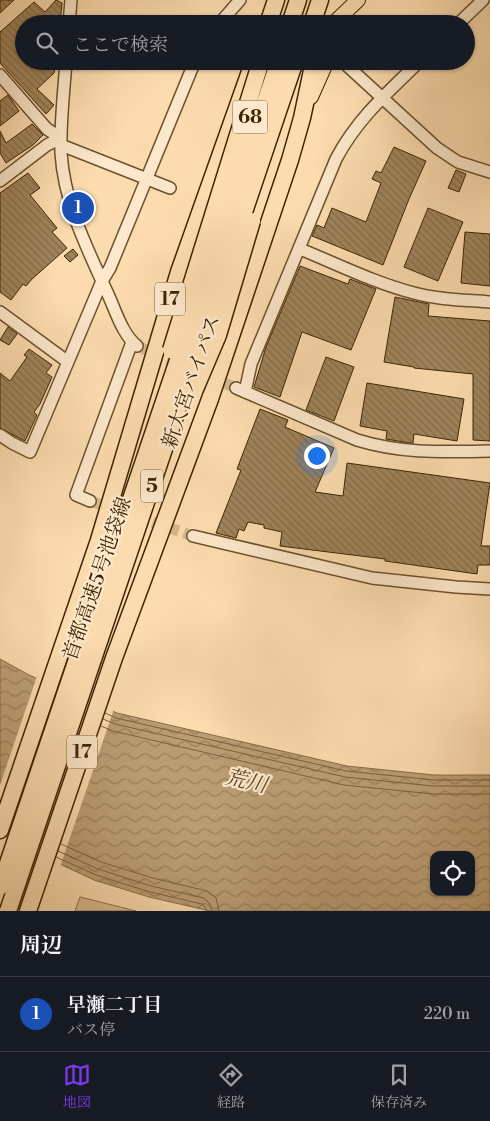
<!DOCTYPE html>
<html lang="ja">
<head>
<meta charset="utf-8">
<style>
	:root { --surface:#171b24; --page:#20242c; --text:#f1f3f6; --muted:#9ea1a6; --line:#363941; --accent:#7c3aed }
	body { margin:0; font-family:"Libre Bodoni","Noto Serif JP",serif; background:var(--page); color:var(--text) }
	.controls { position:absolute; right:15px; bottom:15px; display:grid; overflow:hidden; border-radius:10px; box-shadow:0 1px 4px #0004 }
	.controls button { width:45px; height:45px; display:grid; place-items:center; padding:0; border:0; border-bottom:1px solid var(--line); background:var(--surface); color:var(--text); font:25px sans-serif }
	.you { position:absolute; left:316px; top:455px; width:18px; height:18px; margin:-12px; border:4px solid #fff; border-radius:50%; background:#1a73e8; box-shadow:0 0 0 8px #1a73e833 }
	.badge { display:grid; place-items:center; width:32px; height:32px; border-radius:50%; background:var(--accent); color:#fff; font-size:16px; font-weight:700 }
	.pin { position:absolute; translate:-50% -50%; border:2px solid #fff; box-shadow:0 1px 5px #0006 }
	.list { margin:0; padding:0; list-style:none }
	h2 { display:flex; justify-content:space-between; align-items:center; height:65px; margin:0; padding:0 20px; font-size:21px }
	h2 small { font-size:16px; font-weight:400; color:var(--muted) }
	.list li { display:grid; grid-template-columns:32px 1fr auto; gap:15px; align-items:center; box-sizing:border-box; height:75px; padding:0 20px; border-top:1px solid var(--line) }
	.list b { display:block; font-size:19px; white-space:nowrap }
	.list p { margin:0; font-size:16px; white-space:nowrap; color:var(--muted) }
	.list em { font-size:16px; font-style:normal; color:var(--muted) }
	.icon { flex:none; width:28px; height:28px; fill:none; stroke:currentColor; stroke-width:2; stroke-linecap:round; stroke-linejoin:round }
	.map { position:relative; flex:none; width:490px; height:911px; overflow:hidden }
	.search { position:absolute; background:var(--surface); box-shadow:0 1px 4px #0004; left:15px; right:15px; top:15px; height:55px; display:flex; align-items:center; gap:12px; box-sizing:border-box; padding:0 18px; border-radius:28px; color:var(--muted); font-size:19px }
	.sheet { height:140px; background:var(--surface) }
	nav { display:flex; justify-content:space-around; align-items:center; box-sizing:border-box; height:70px; border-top:1px solid var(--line); background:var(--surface); font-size:14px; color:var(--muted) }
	nav a { display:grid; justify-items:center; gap:2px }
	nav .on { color:var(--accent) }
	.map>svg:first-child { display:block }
	.pitch { fill:#dbbd91; stroke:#8c7049 }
	.water { fill:url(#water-waves); stroke:#886d46; fill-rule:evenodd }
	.pier { fill:#fcdcaf }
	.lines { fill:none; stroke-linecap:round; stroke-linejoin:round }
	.shore { stroke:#7c603a; stroke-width:1 }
	.building { fill:url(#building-back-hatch); stroke:#3c2401 }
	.minor-tunnel { stroke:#d6b78c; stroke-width:11; stroke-dasharray:11 5.5; stroke-linecap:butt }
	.minor-casing { stroke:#6c522c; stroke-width:14 }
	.major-casing { stroke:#3c2401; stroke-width:16 }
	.highway-casing { stroke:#3c2401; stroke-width:19 }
	.minor { stroke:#fde8cb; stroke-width:11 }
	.major { stroke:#fcdcaf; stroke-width:14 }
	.highway { stroke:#fcdcaf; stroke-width:16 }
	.highway-bridge-casing { stroke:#3c2401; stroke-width:19; stroke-linecap:butt }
	.highway-bridge { stroke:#fcdcaf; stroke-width:16 }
	.labels { text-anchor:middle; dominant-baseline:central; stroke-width:4.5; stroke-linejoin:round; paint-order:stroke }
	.shield { fill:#fde8cb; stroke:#765f3e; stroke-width:1 }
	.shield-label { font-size:19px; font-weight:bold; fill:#3c2401 }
	.street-label { font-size:20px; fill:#3c2401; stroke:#fde8cb }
	.water-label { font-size:21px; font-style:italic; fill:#624824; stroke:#fde8cb }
</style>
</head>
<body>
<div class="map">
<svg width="490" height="911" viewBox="0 0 490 911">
	<defs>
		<pattern id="water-waves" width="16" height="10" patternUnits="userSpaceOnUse" patternTransform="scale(1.25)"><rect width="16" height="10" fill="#bb9d74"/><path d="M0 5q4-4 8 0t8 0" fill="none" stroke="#99805d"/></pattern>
		<pattern id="building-back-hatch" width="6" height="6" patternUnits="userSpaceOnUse" patternTransform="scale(1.25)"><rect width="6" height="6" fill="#a0845b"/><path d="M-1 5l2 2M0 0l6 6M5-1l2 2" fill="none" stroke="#846c49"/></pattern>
	</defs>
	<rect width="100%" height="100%" fill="#fcdcaf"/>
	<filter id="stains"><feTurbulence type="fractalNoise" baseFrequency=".004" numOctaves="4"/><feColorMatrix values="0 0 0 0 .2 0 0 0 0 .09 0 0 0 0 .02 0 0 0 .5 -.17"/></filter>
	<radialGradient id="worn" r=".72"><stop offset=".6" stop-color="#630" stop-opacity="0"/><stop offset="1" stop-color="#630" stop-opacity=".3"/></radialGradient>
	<path class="pitch" d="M80 897 136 911H75Z"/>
	<path class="water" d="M0 659 29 675 117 713 347 766 434 775H490V911H210L149 897 94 880 0 836ZM434 855H471V892H434Z"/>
	<path class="pier" d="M37 676 114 709 60 867 0 839V785Z"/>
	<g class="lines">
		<path class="shore" d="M105 713 116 718 346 771 434 780H490
			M103 719 115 724 345 777 433 786H490
			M101 726 113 731 344 785 433 794H490
			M61 844 101 862 153 878 207 891 216 898 219 911
			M58 851 98 869 151 886 204 898 210 904 212 911
			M56 857 96 875 150 892 202 904 205 907 206 911"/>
	</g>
	<path class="building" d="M0 0H14L0 13Z
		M56 0 62 3 61 14 56 20V24H24V61H56L54 73 37 89 54 105 46 114 0 63V32L34 2 45 12Z
		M8 95 19 111 0 126V101Z
		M32 124 43 135 33 145 6 163 0 153V131L6 143Z
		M394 147 426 161 409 199 383 265 312 236 317 225 324 228 332 208 366 222 381 183 372 179 376 171 381 173Z
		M456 170 466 174 459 192 448 188Z
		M28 173 40 188 30 195 57 228 52 232 67 248 32 279 26 286 23 284 11 300 0 292V193Z
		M428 208 463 222 438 281 404 267Z
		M465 232 490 234V286L461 283Z
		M73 249 78 255 70 262 64 256Z
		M300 266 348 284 350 279 376 289 351 350 302 332 280 397 254 387 266 347Z
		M395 297 429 304 428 316 490 321V441L473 440V374L414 368V367L384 362Z
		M8 327 17 334 9 345 0 340Z
		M29 349 52 365 46 373 52 377 40 404 34 412 37 415 25 441 0 428V373L10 381 27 357 24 355Z
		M326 357 354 367 334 421 306 410Z
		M367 383 464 399 457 441 414 434 413 443H410L386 439 387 431 360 426Z
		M260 409 288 420 285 427 334 448 315 492 343 496 347 463 490 483 481 546H490V565H478L477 574 385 561V559L280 546 282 532 264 528V525L248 522 244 531 239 529 236 538 216 533 241 470 237 469Z"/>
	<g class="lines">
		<path class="minor-tunnel" d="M137 346 183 366
			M210 377 236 388
			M90 501 193 536"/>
		<defs>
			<path id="minor" d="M69 24 71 0
				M219 24 240 0
				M458 24 483 0
				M66 61C64 91 60 122 61 153 64 202 86 246 106 290 115 308 121 333 137 346
				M342 61 437 148 458 162 490 172
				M0 75 47 129 61 138
				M61 145 170 188
				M0 181 47 145 61 138
				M300 249C337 264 375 283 414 293 439 300 465 300 490 302
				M0 312 68 362
				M236 388 357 440C403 454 443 452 490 451
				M245 392 251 364 336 159C357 119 388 92 420 61
				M0 435 12 443 30 452 102 281 110 268 195 61
				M90 501 76 495 132 342
				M193 536 372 578 456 587 490 589"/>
			<path id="major" d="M333 24 358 0
				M311 97 327 61"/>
			<path id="highway" d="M268 24 276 0
				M290 24 298 0
				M312 24 320 0
				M0 830 99 540 179 272 252 66
				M28 911 114 658 210 399 290 160 302 118 314 61"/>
		</defs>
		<use href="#minor" class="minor-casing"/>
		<use href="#major" class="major-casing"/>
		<use href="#highway" class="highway-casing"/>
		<use href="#minor" class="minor"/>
		<use href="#major" class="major"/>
		<use href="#highway" class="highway"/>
		<defs>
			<path id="highway-bridge" d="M171 350 261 61
				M195 389 218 335 252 221
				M0 887 279 61
				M8 911 295 61"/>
		</defs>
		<use href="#highway-bridge" class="highway-bridge-casing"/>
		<use href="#highway-bridge" class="highway-bridge"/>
	</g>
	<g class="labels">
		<g class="shield">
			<rect x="232.5" y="100.5" width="35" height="33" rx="4"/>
			<rect x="155" y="282.5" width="30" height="33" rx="4"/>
			<rect x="141" y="469.5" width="22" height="33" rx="4"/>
			<rect x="67" y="735.5" width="30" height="33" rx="4"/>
		</g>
		<g class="shield-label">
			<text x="250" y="117">68</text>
			<text x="170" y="299">17</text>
			<text x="152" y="486">5</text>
			<text x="82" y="752">17</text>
		</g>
		<g class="street-label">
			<text transform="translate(192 382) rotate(-71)">新大宮バイパス</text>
			<text transform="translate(98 579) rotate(-71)">首都高速5号池袋線</text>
		</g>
		<g class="water-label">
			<text transform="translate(246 782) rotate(13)">荒川</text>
		</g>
	</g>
	<rect width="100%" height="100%" filter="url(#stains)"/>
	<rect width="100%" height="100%" fill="url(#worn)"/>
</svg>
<div class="controls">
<button><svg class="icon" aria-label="locate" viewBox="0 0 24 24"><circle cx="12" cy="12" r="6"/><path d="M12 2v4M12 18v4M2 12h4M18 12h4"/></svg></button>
</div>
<div class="you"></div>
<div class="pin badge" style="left:78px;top:208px;background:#1a4fb4">1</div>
<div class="search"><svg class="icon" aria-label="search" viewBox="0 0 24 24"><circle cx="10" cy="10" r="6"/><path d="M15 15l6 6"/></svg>ここで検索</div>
</div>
<section class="sheet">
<h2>周辺<small></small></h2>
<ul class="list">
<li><span class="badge" style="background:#1a4fb4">1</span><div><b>早瀬二丁目</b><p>バス停</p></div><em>220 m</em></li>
</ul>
</section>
<nav>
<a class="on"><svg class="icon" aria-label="map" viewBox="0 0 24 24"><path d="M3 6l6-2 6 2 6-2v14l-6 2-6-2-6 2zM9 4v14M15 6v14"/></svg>地図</a>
<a><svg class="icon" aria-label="directions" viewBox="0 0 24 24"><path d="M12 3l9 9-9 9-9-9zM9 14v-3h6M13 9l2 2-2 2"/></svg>経路</a>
<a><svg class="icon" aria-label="saved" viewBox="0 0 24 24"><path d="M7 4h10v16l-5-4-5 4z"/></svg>保存済み</a>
</nav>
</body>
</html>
